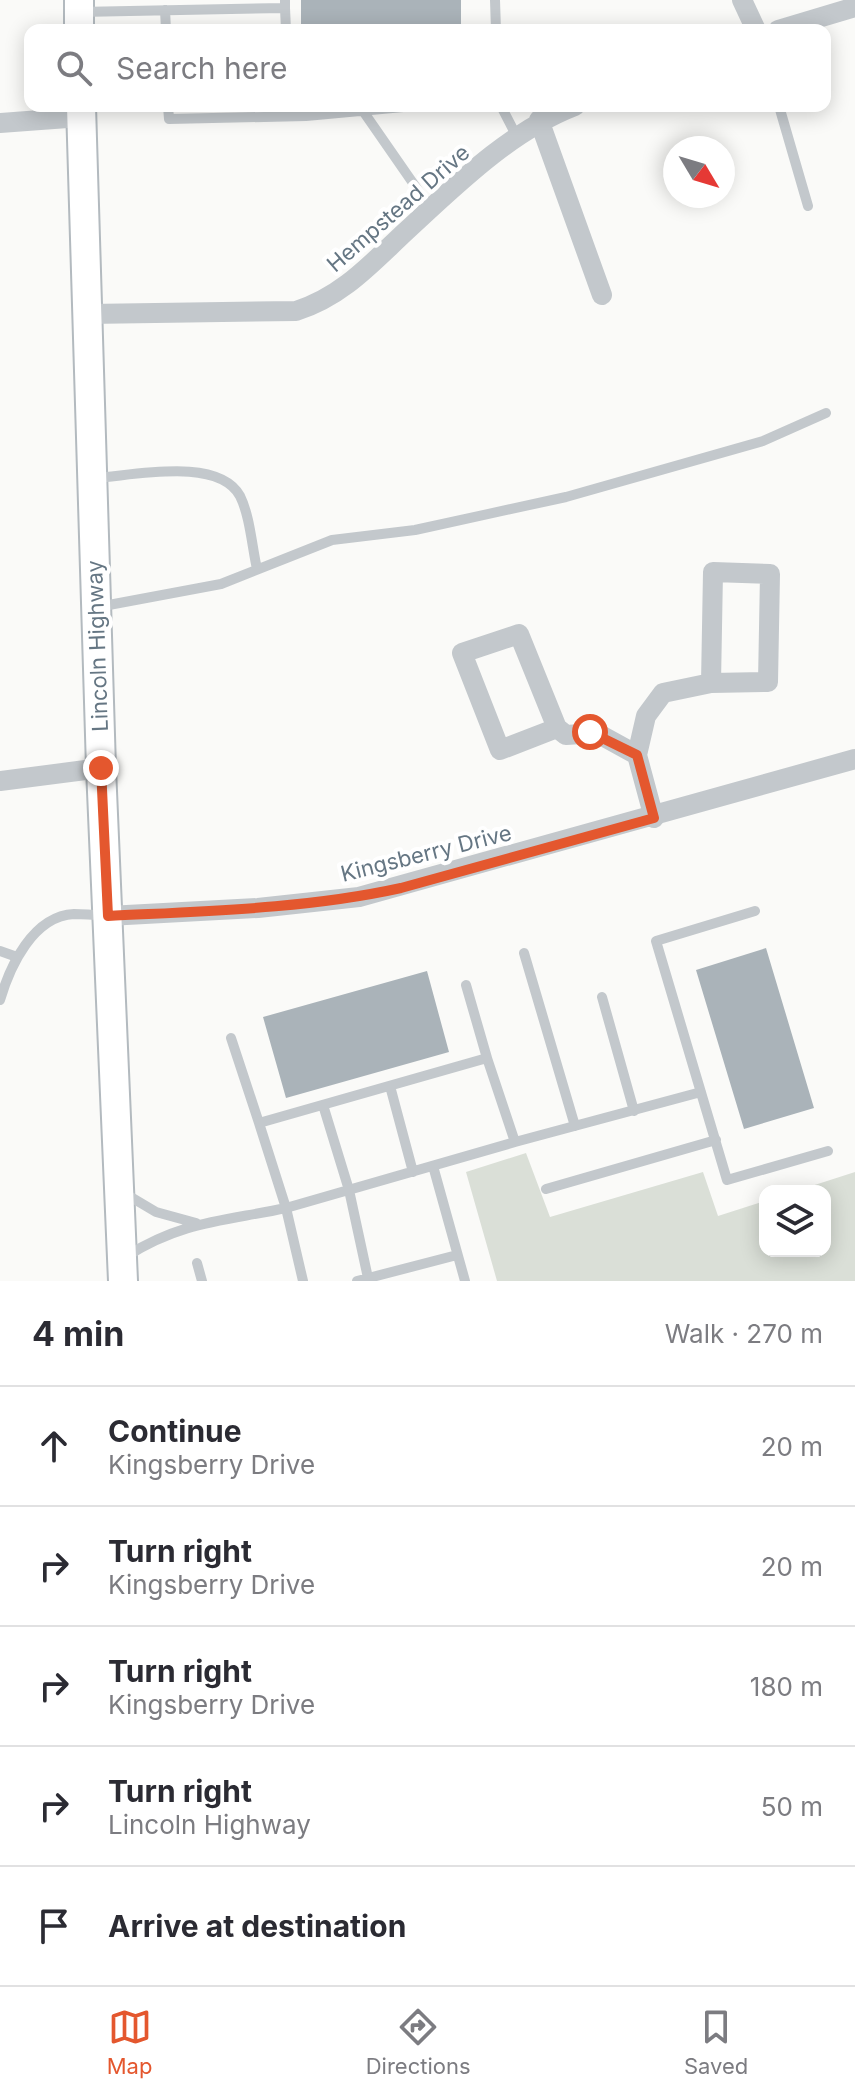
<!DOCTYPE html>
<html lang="en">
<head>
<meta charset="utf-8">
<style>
	:root { --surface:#fff; --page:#f7f7f7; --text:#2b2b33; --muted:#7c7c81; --line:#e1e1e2; --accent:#e4572e }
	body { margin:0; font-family:Inter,sans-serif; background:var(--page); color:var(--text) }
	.controls { position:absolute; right:24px; bottom:24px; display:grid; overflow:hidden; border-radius:16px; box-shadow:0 4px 20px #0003 }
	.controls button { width:72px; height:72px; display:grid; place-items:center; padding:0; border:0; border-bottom:2px solid var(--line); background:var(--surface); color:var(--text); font:40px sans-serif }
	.compass { position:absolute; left:663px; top:136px; width:72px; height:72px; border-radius:50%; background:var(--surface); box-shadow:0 4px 20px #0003; rotate:128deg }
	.stop { position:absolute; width:24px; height:24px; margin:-18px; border:6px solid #e4572e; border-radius:50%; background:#fff }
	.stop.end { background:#e4572e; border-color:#fff; box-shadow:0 2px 8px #0008 }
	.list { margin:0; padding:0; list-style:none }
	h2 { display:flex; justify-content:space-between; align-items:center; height:104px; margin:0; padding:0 32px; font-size:34px }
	h2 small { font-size:26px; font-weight:400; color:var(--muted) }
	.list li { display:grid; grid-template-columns:52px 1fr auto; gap:24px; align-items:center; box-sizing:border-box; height:120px; padding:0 32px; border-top:2px solid var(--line) }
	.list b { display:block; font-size:30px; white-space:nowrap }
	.list p { margin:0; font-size:26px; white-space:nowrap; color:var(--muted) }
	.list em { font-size:26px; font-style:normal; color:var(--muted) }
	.icon { flex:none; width:44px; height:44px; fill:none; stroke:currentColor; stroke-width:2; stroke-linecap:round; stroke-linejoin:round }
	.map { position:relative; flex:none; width:855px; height:1281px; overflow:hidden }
	.search { position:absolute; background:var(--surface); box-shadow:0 4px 20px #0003; left:24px; right:24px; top:24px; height:88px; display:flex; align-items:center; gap:20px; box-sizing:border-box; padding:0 28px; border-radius:16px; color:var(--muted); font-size:30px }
	.sheet { height:704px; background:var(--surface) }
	nav { display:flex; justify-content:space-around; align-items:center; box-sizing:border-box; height:112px; border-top:2px solid var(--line); background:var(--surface); font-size:22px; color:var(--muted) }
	nav a { display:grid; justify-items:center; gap:4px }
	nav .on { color:var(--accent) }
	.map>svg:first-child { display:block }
	.green { fill:#dadfd7 }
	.building { fill:#aab3b9 }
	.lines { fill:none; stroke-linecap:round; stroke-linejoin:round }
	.secondary-casing { stroke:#b3babf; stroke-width:32 }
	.lane { stroke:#c3c8cc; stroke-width:10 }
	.street { stroke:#c3c8cc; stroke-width:20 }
	.secondary { stroke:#fff; stroke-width:28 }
	.route { stroke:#e4572e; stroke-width:10 }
	.labels { text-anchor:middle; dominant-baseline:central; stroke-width:8; stroke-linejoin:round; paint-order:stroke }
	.street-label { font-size:22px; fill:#657683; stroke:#fff }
</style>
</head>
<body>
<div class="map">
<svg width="855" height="1281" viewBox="0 0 855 1281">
	<rect width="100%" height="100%" fill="#fafaf8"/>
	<path class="green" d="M526 1153 550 1217 703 1172 718 1216 765 1201V1251H825V1191H796L855 1172V1281H497L466 1172Z"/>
	<path class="building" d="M301 0H461V30H301Z
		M766 948 814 1108 744 1129 696 970Z
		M427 971 449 1052 286 1098 263 1017Z"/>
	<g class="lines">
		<defs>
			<path id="secondary" d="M79 0V30
				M81 106 101 768 123 1281"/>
		</defs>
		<use href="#secondary" class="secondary-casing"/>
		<path class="lane" d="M495 0 496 30
			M285 8 286 30
			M165 10 166 30
			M79 12 285 8V0
			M168 106 169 119 306 116
			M298 106 306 116 414 106
			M501 106 517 137
			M779 106 808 206
			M363 111 431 209
			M94 478C132 476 218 456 240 496 250 516 252 547 257 569
			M98 607 221 584 332 540 415 530 566 497 763 441 826 413
			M755 911 656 941 727 1180 828 1151
			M0 951 17 957
			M524 953 575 1126
			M466 985 487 1058
			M602 997 634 1111
			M0 1000C10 966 33 916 74 914 85 914 96 915 106 916
			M231 1038 259 1123
			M390 1086 413 1172
			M323 1105 349 1190 368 1278
			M515 1142 286 1208 259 1123 487 1058 515 1142 701 1092
			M433 1166 465 1281
			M546 1189 716 1140
			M124 1193 156 1212 196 1223
			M127 1256C182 1221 225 1221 286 1208L303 1281
			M197 1263 202 1281
			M357 1281 457 1255"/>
		<path class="street" d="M742 0 756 30
			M778 30 855 7
			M539 120 602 295
			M0 123 81 117
			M88 314 296 311C341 297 370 265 404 233 455 186 510 131 575 106
			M557 728 500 750 462 653 519 634 557 728 566 735 597 733 637 755 654 818
			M637 755 646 716 663 693 711 683 713 572 770 574 768 682 711 683
			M0 781 101 768
			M108 916 258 908 359 897 855 759"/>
		<use href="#secondary" class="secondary"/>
	</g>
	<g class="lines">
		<path class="route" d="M101 768 108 916C206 911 305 909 401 888L654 818 637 755 590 732"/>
	</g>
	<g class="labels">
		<g class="street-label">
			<text transform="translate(398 208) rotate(-41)">Hempstead Drive</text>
			<text transform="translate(97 646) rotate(-92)">Lincoln Highway</text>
			<text transform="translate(426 853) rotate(-14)">Kingsberry Drive</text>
		</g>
	</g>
</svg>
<div class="controls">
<button><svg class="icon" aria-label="layers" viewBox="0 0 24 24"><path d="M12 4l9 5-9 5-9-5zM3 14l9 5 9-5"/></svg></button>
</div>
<svg class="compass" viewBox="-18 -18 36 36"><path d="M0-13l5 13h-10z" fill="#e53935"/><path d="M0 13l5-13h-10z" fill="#7c7c81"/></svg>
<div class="stop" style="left:590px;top:732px"></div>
<div class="stop end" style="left:101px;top:768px"></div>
<div class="search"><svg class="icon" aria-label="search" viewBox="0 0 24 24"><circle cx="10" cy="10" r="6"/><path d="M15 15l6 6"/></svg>Search here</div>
</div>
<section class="sheet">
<h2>4 min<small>Walk · 270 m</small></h2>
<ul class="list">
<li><svg class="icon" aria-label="ahead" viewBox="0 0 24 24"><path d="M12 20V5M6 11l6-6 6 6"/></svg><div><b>Continue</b><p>Kingsberry Drive</p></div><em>20 m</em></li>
<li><svg class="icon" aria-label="right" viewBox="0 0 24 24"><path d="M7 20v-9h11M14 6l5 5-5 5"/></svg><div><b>Turn right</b><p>Kingsberry Drive</p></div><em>20 m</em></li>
<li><svg class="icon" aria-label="right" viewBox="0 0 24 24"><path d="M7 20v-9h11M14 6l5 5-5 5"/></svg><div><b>Turn right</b><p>Kingsberry Drive</p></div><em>180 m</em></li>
<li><svg class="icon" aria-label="right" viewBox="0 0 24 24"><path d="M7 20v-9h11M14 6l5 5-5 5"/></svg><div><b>Turn right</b><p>Lincoln Highway</p></div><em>50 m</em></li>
<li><svg class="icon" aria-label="arrive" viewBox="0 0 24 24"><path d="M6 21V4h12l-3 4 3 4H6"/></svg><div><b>Arrive at destination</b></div></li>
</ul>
</section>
<nav>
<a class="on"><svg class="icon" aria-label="map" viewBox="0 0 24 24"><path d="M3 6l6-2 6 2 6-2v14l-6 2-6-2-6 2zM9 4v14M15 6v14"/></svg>Map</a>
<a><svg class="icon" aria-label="directions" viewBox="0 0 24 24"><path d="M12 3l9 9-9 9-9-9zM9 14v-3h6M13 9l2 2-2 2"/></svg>Directions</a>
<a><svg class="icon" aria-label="saved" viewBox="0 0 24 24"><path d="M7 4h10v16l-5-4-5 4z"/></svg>Saved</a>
</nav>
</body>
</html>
